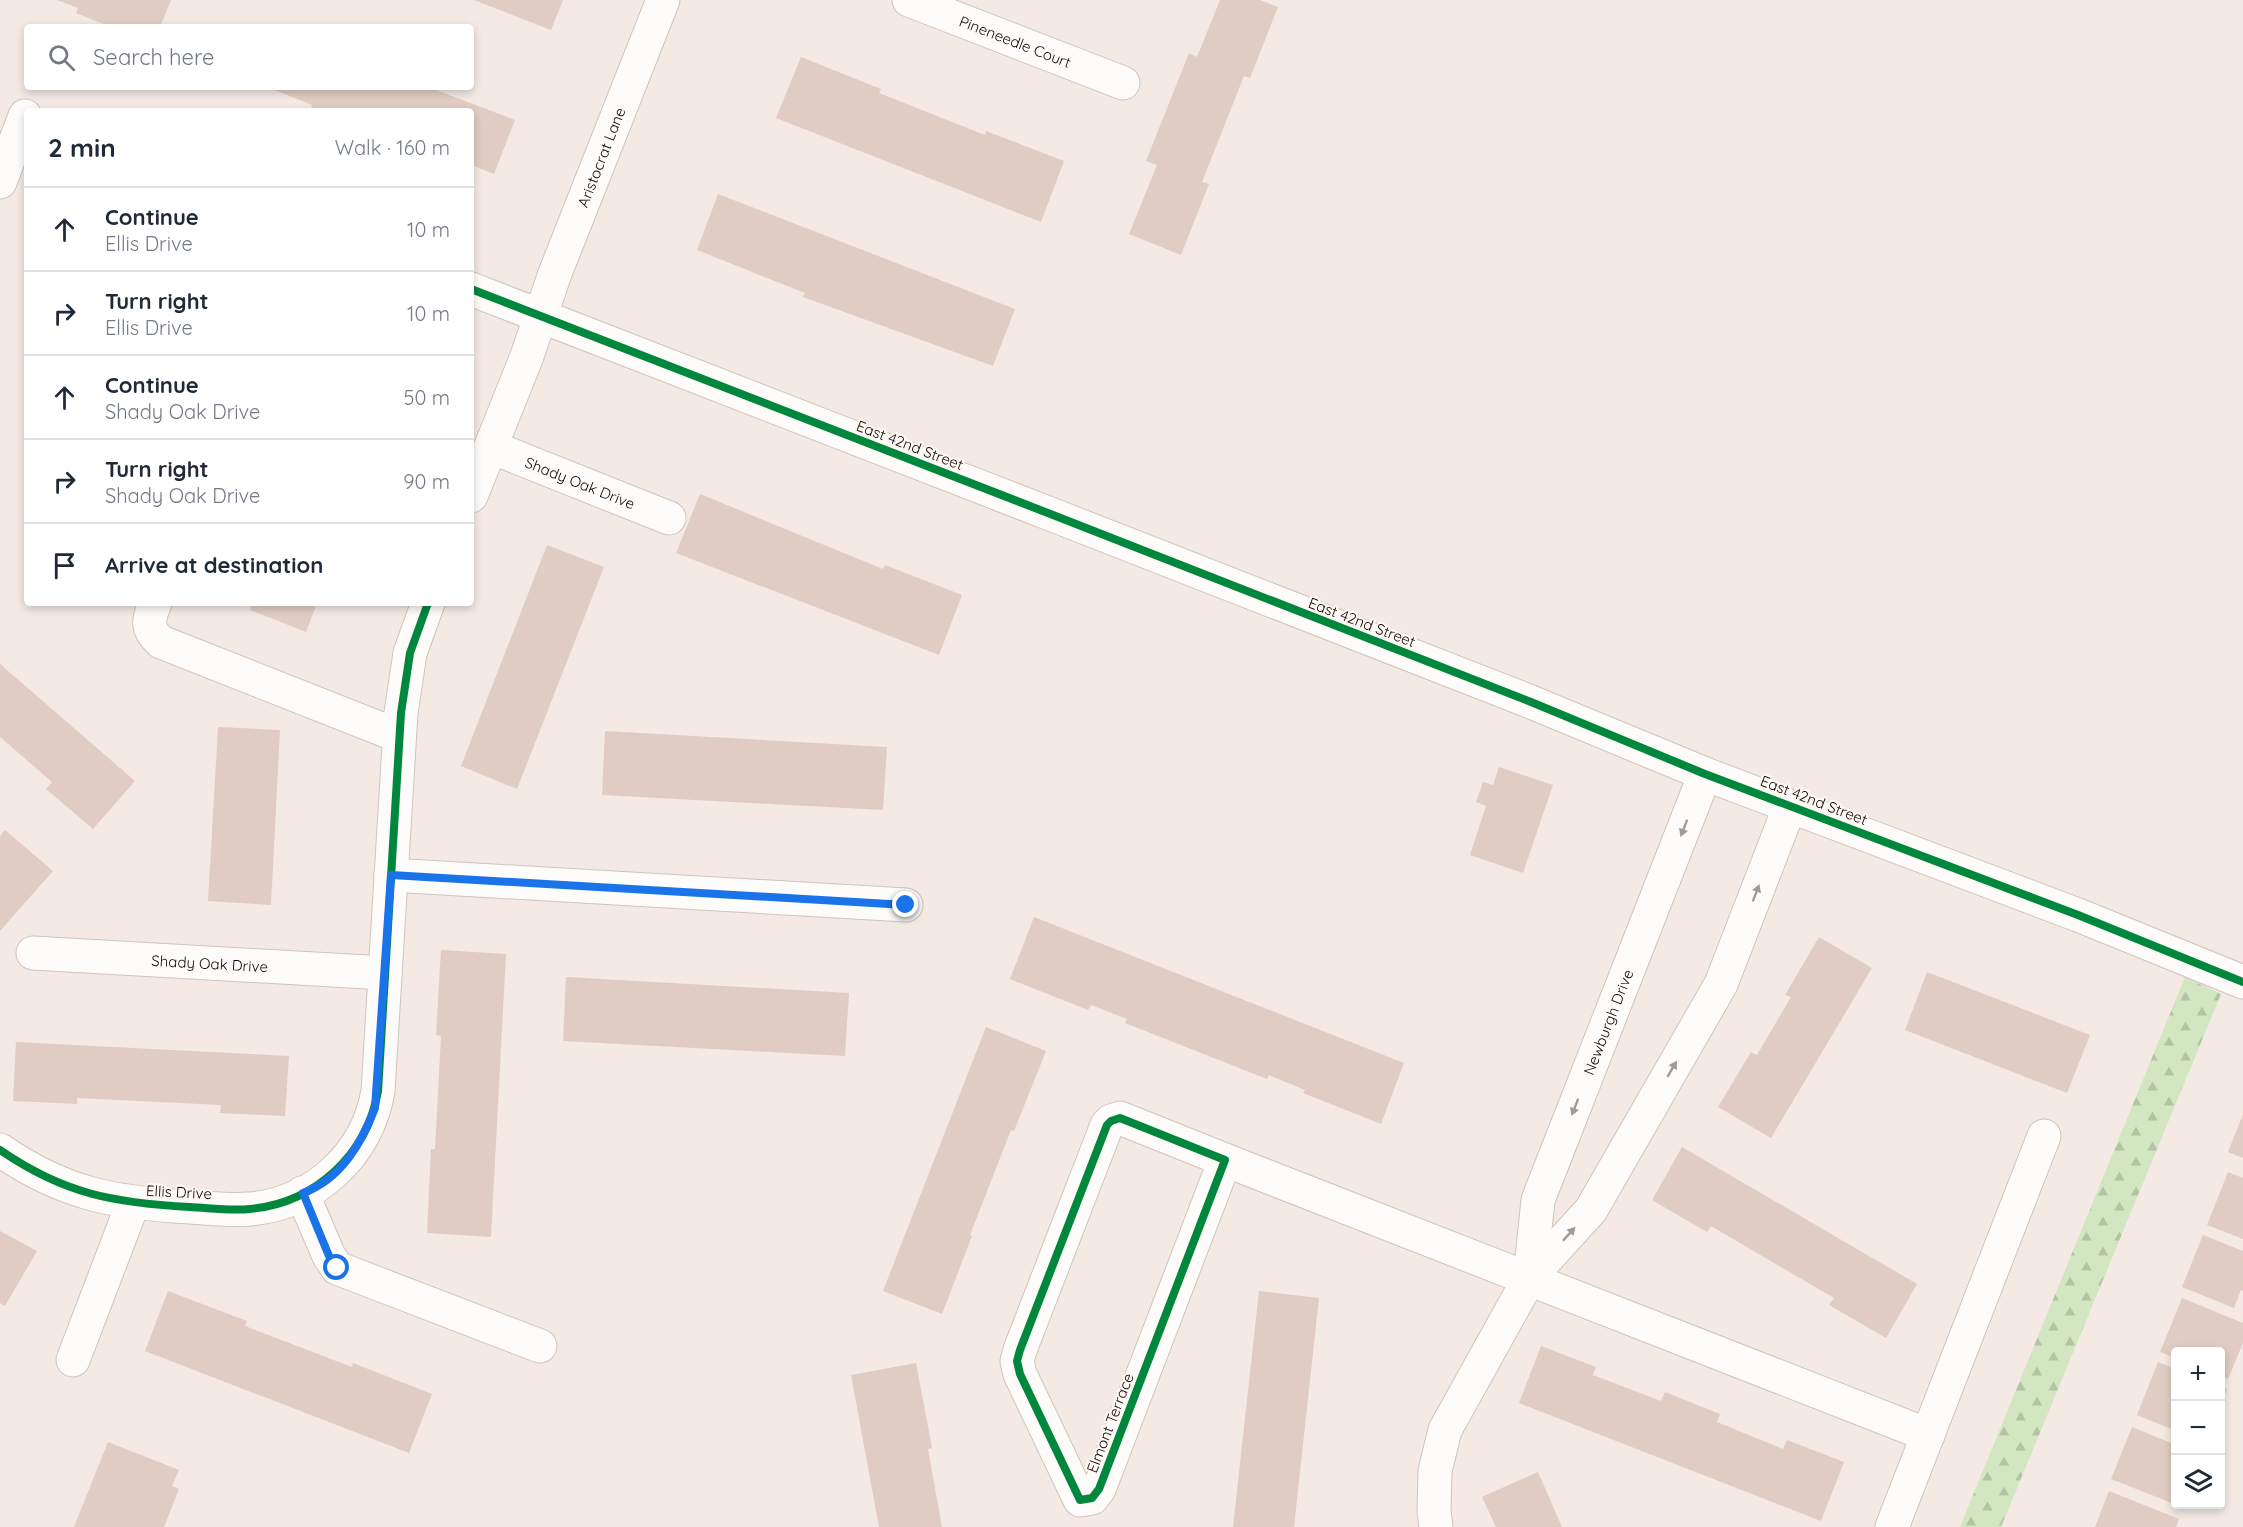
<!DOCTYPE html>
<html lang="en">
<head>
<meta charset="utf-8">
<style>
	:root { --surface:#fff; --page:#f2f2f3; --text:#1f2937; --muted:#747a83; --line:#e0e1e3 }
	body { margin:0; font-family:Quicksand,sans-serif; background:var(--page); color:var(--text) }
	.controls { position:absolute; right:18px; bottom:18px; display:grid; overflow:hidden; border-radius:6px; box-shadow:0 3px 9px #0003 }
	.controls button { width:54px; height:54px; display:grid; place-items:center; padding:0; border:0; border-bottom:2px solid var(--line); background:var(--surface); color:var(--text); font:30px sans-serif }
	.stop { position:absolute; width:18px; height:18px; margin:-14px; border:4px solid #1a73e8; border-radius:50%; background:#fff }
	.stop.end { background:#1a73e8; border-color:#fff; box-shadow:0 2px 6px #0008 }
	.list { margin:0; padding:0; list-style:none }
	h2 { display:flex; justify-content:space-between; align-items:center; height:78px; margin:0; padding:0 24px; font-size:26px }
	h2 small { font-size:20px; font-weight:400; color:var(--muted) }
	.list li { display:grid; grid-template-columns:39px 1fr auto; gap:18px; align-items:center; box-sizing:border-box; height:84px; padding:0 24px; border-top:2px solid var(--line) }
	.list b { display:block; font-size:22px; white-space:nowrap }
	.list p { margin:0; font-size:20px; white-space:nowrap; color:var(--muted) }
	.list em { font-size:20px; font-style:normal; color:var(--muted) }
	.icon { flex:none; width:33px; height:33px; fill:none; stroke:currentColor; stroke-width:2; stroke-linecap:round; stroke-linejoin:round }
	.map { position:relative; flex:none; width:2243px; height:1527px; overflow:hidden }
	.search { position:absolute; background:var(--surface); box-shadow:0 3px 9px #0003; left:24px; top:24px; width:450px; height:66px; display:flex; align-items:center; gap:15px; box-sizing:border-box; padding:0 21px; border-radius:6px; color:var(--muted); font-size:22px }
	.panel { position:absolute; background:var(--surface); box-shadow:0 3px 9px #0003; left:24px; top:108px; width:450px; height:498px; border-radius:6px }
	.map>svg:first-child { display:block }
	.forest { fill:url(#forest-firs) }
	.building { fill:#e0ccc3 }
	.lines { fill:none; stroke-linecap:round; stroke-linejoin:round }
	.minor-casing { stroke:#cfc4be; stroke-width:35 }
	.minor { stroke:#fdfcfb; stroke-width:33 }
	.cycleway-casing { stroke:#fef8f4; stroke-width:11 }
	.cycleway { stroke:#00873e; stroke-width:8 }
	.oneway { fill:#9f9b98 }
	.route { stroke:#1a73e8; stroke-width:8 }
	.labels { text-anchor:middle; dominant-baseline:central; stroke-width:4.5; stroke-linejoin:round; paint-order:stroke }
	.street-label { font-size:15px; fill:#130904; stroke:#fef8f4 }
</style>
</head>
<body>
<div class="map">
<svg width="2243" height="1527" viewBox="0 0 2243 1527">
	<defs>
		<pattern id="forest-firs" width="22" height="20" patternUnits="userSpaceOnUse" patternTransform="scale(1.5)"><rect width="22" height="20" fill="#d2e6c1"/><path d="M5 1l3.5 6h-7zM16 11l3.5 6h-7z" fill="#b3c4a4"/></pattern>
	</defs>
	<rect width="100%" height="100%" fill="#f4e9e3"/>
	<path class="forest" d="M2185 977 2221 994 2001 1527H1960Z"/>
	<path class="building" d="M57 0H171L160 27H111L76 13 78 8Z
		M474 0H563L551 30Z
		M1220 0H1260L1278 7 1250 78 1244 76 1202 182 1209 184 1181 255 1129 234 1157 165 1146 161 1189 53 1197 57Z
		M801 57 881 89 879 93 985 135 986 131 1064 161 1041 222 776 118Z
		M267 87H428L515 120 494 174 471 165V111H311L312 105Z
		M718 194 1015 309 993 366 803 297 805 293 697 250Z
		M700 494 883 569 885 565 962 595 939 655 676 553Z
		M547 545 604 567 517 789 461 766Z
		M252 603H317L306 632 250 610Z
		M0 664 135 781 93 829 46 789 52 782 0 737Z
		M218 727 280 730 271 905 208 901Z
		M605 731 887 747 883 810 602 795Z
		M1499 767 1553 785 1523 873 1470 855 1486 806 1476 802 1483 782 1493 785Z
		M5 830 53 871 0 931V836Z
		M1034 917 1404 1063 1381 1124 1303 1093 1305 1090 1269 1075 1267 1079 1125 1023 1127 1019 1091 1005 1088 1010 1010 979Z
		M1819 937 1872 968 1771 1138 1718 1107 1751 1052 1757 1055 1791 997 1785 995Z
		M441 950 506 954 491 1237 427 1233 431 1149H435L441 1036 436 1035Z
		M1927 972 2090 1035 2067 1093 1905 1030Z
		M566 977 849 993 845 1056 563 1041Z
		M986 1027 1046 1051 1014 1131 1011 1130 970 1235 972 1236 942 1314 883 1291Z
		M16 1042 289 1056 285 1116 220 1113 221 1105 77 1098V1104L13 1101Z
		M2243 1114V1158L2228 1152Z
		M1682 1147 1917 1284 1886 1338 1829 1305 1834 1298 1711 1226 1707 1232 1652 1200Z
		M2228 1172 2243 1178V1239L2207 1225Z
		M0 1231 37 1251 5 1306 0 1303Z
		M2203 1235 2243 1251V1291L2241 1290 2234 1308 2182 1287Z
		M168 1291 247 1321 245 1326 352 1367 353 1363 432 1394 409 1453 145 1351Z
		M1259 1291 1319 1298 1294 1527H1233Z
		M2182 1298 2243 1323V1343L2228 1379 2220 1376V1352H2176V1358L2160 1352Z
		M1541 1346 1596 1367 1593 1375 1661 1401 1665 1392 1720 1414 1717 1422 1783 1449 1787 1440 1844 1462 1821 1521 1519 1403Z
		M2158 1362 2176 1369V1431L2137 1415Z
		M916 1363 932 1448 928 1449 942 1527H879L851 1375Z
		M2220 1387 2227 1389 2221 1404H2220Z
		M2132 1427 2176 1445V1504H2183L2182 1507 2111 1479Z
		M108 1442 179 1470 172 1486 179 1489 164 1527H74Z
		M1538 1472 1562 1527H1496L1482 1497Z
		M2109 1491 2179 1519 2176 1527H2095Z"/>
	<g class="lines">
		<defs>
			<g id="minor">
				<path id="s1" d="M909 0 1123 83"/>
				<path d="M0 182 25 116"/>
				<path d="M471 289 1053 515 1531 702 1705 774 2078 915 2243 982"/>
				<path id="s2" d="M491 447 669 518"/>
				<path id="s3" d="M471 496 527 356 554 276 663 0"/>
				<path d="M155 603C148 620 146 629 161 642L399 736"/>
				<path d="M391 875 906 905"/>
				<path id="s4" d="M33 953 385 973"/>
				<path d="M1120 1118 1225 1160 1099 1489 1092 1498 1080 1500 1020 1374 1017 1361 1020 1350 1107 1125 1111 1121Z"/>
				<path d="M0 1150C64 1194 114 1203 190 1207 210 1208 230 1211 250 1209 315 1203 367 1155 378 1091L401 713 410 653 428 603"/>
				<path d="M1225 1160 1928 1435"/>
				<path d="M302 1193 329 1256 337 1268 540 1346"/>
				<path d="M1530 1277 1591 1210 1721 984 1790 806"/>
				<path d="M73 1360 133 1203"/>
				<path id="s5" d="M1436 1527 1434 1511 1435 1471 1445 1430 1530 1277 1538 1200 1705 774"/>
				<path d="M1892 1527 2044 1136"/>
			</g>
		</defs>
		<use href="#minor" class="minor-casing"/>
		<use href="#minor" class="minor"/>
		<defs>
			<path id="cycleway" d="M471 289 1053 515 1531 702 1705 774 2078 915 2243 982
				M1120 1118 1225 1160 1099 1489 1092 1498 1080 1500 1020 1374 1017 1361 1020 1350 1107 1125 1111 1121Z
				M0 1150C64 1194 114 1203 190 1207 210 1208 230 1211 250 1209 315 1203 367 1155 378 1091L401 713 410 653 428 603"/>
		</defs>
		<use href="#cycleway" class="cycleway-casing"/>
		<use href="#cycleway" class="cycleway"/>
	</g>
	<defs><path id="oneway-solid" d="M-6-.8H1V-3.2L6.5 0L1 3.2V.8H-6Z" transform="scale(1.5)"/></defs>
	<g class="oneway">
		<use href="#oneway-solid" transform="translate(1684 828) rotate(111)"/>
		<use href="#oneway-solid" transform="translate(1756 893) rotate(-69)"/>
		<use href="#oneway-solid" transform="translate(1672 1069) rotate(-60)"/>
		<use href="#oneway-solid" transform="translate(1575 1107) rotate(111)"/>
		<use href="#oneway-solid" transform="translate(1569 1234) rotate(-48)"/>
	</g>
	<g class="lines">
		<path class="route" d="M337 1268 329 1256 303 1193C341 1179 361 1144 375 1108L391 875 906 905"/>
	</g>
	<g class="labels">
		<g class="street-label">
			<text stroke="none"><textPath href="#s1" startOffset="114">Pineneedle Court</textPath></text>
			<text stroke="none"><textPath href="#s3" startOffset="363">Aristocrat Lane</textPath></text>
			<text transform="translate(910 445) rotate(21)">East 42nd Street</text>
			<text stroke="none"><textPath href="#s2" startOffset="96">Shady Oak Drive</textPath></text>
			<text transform="translate(1362 622) rotate(21)">East 42nd Street</text>
			<text transform="translate(1814 800) rotate(21)">East 42nd Street</text>
			<text stroke="none"><textPath href="#s4" startOffset="177">Shady Oak Drive</textPath></text>
			<text stroke="none"><textPath href="#s5" startOffset="542">Newburgh Drive</textPath></text>
			<text transform="translate(179 1192) rotate(3)">Ellis Drive</text>
			<text transform="translate(1110 1423) rotate(-69)">Elmont Terrace</text>
		</g>
	</g>
</svg>
<div class="controls">
<button>+</button>
<button>−</button>
<button><svg class="icon" aria-label="layers" viewBox="0 0 24 24"><path d="M12 4l9 5-9 5-9-5zM3 14l9 5 9-5"/></svg></button>
</div>
<div class="stop" style="left:337px;top:1268px"></div>
<div class="stop end" style="left:906px;top:905px"></div>
<div class="search"><svg class="icon" aria-label="search" viewBox="0 0 24 24"><circle cx="10" cy="10" r="6"/><path d="M15 15l6 6"/></svg>Search here</div>
<section class="panel">
<h2>2 min<small>Walk · 160 m</small></h2>
<ul class="list">
<li><svg class="icon" aria-label="ahead" viewBox="0 0 24 24"><path d="M12 20V5M6 11l6-6 6 6"/></svg><div><b>Continue</b><p>Ellis Drive</p></div><em>10 m</em></li>
<li><svg class="icon" aria-label="right" viewBox="0 0 24 24"><path d="M7 20v-9h11M14 6l5 5-5 5"/></svg><div><b>Turn right</b><p>Ellis Drive</p></div><em>10 m</em></li>
<li><svg class="icon" aria-label="ahead" viewBox="0 0 24 24"><path d="M12 20V5M6 11l6-6 6 6"/></svg><div><b>Continue</b><p>Shady Oak Drive</p></div><em>50 m</em></li>
<li><svg class="icon" aria-label="right" viewBox="0 0 24 24"><path d="M7 20v-9h11M14 6l5 5-5 5"/></svg><div><b>Turn right</b><p>Shady Oak Drive</p></div><em>90 m</em></li>
<li><svg class="icon" aria-label="arrive" viewBox="0 0 24 24"><path d="M6 21V4h12l-3 4 3 4H6"/></svg><div><b>Arrive at destination</b></div></li>
</ul>
</section>
</div>
</body>
</html>
